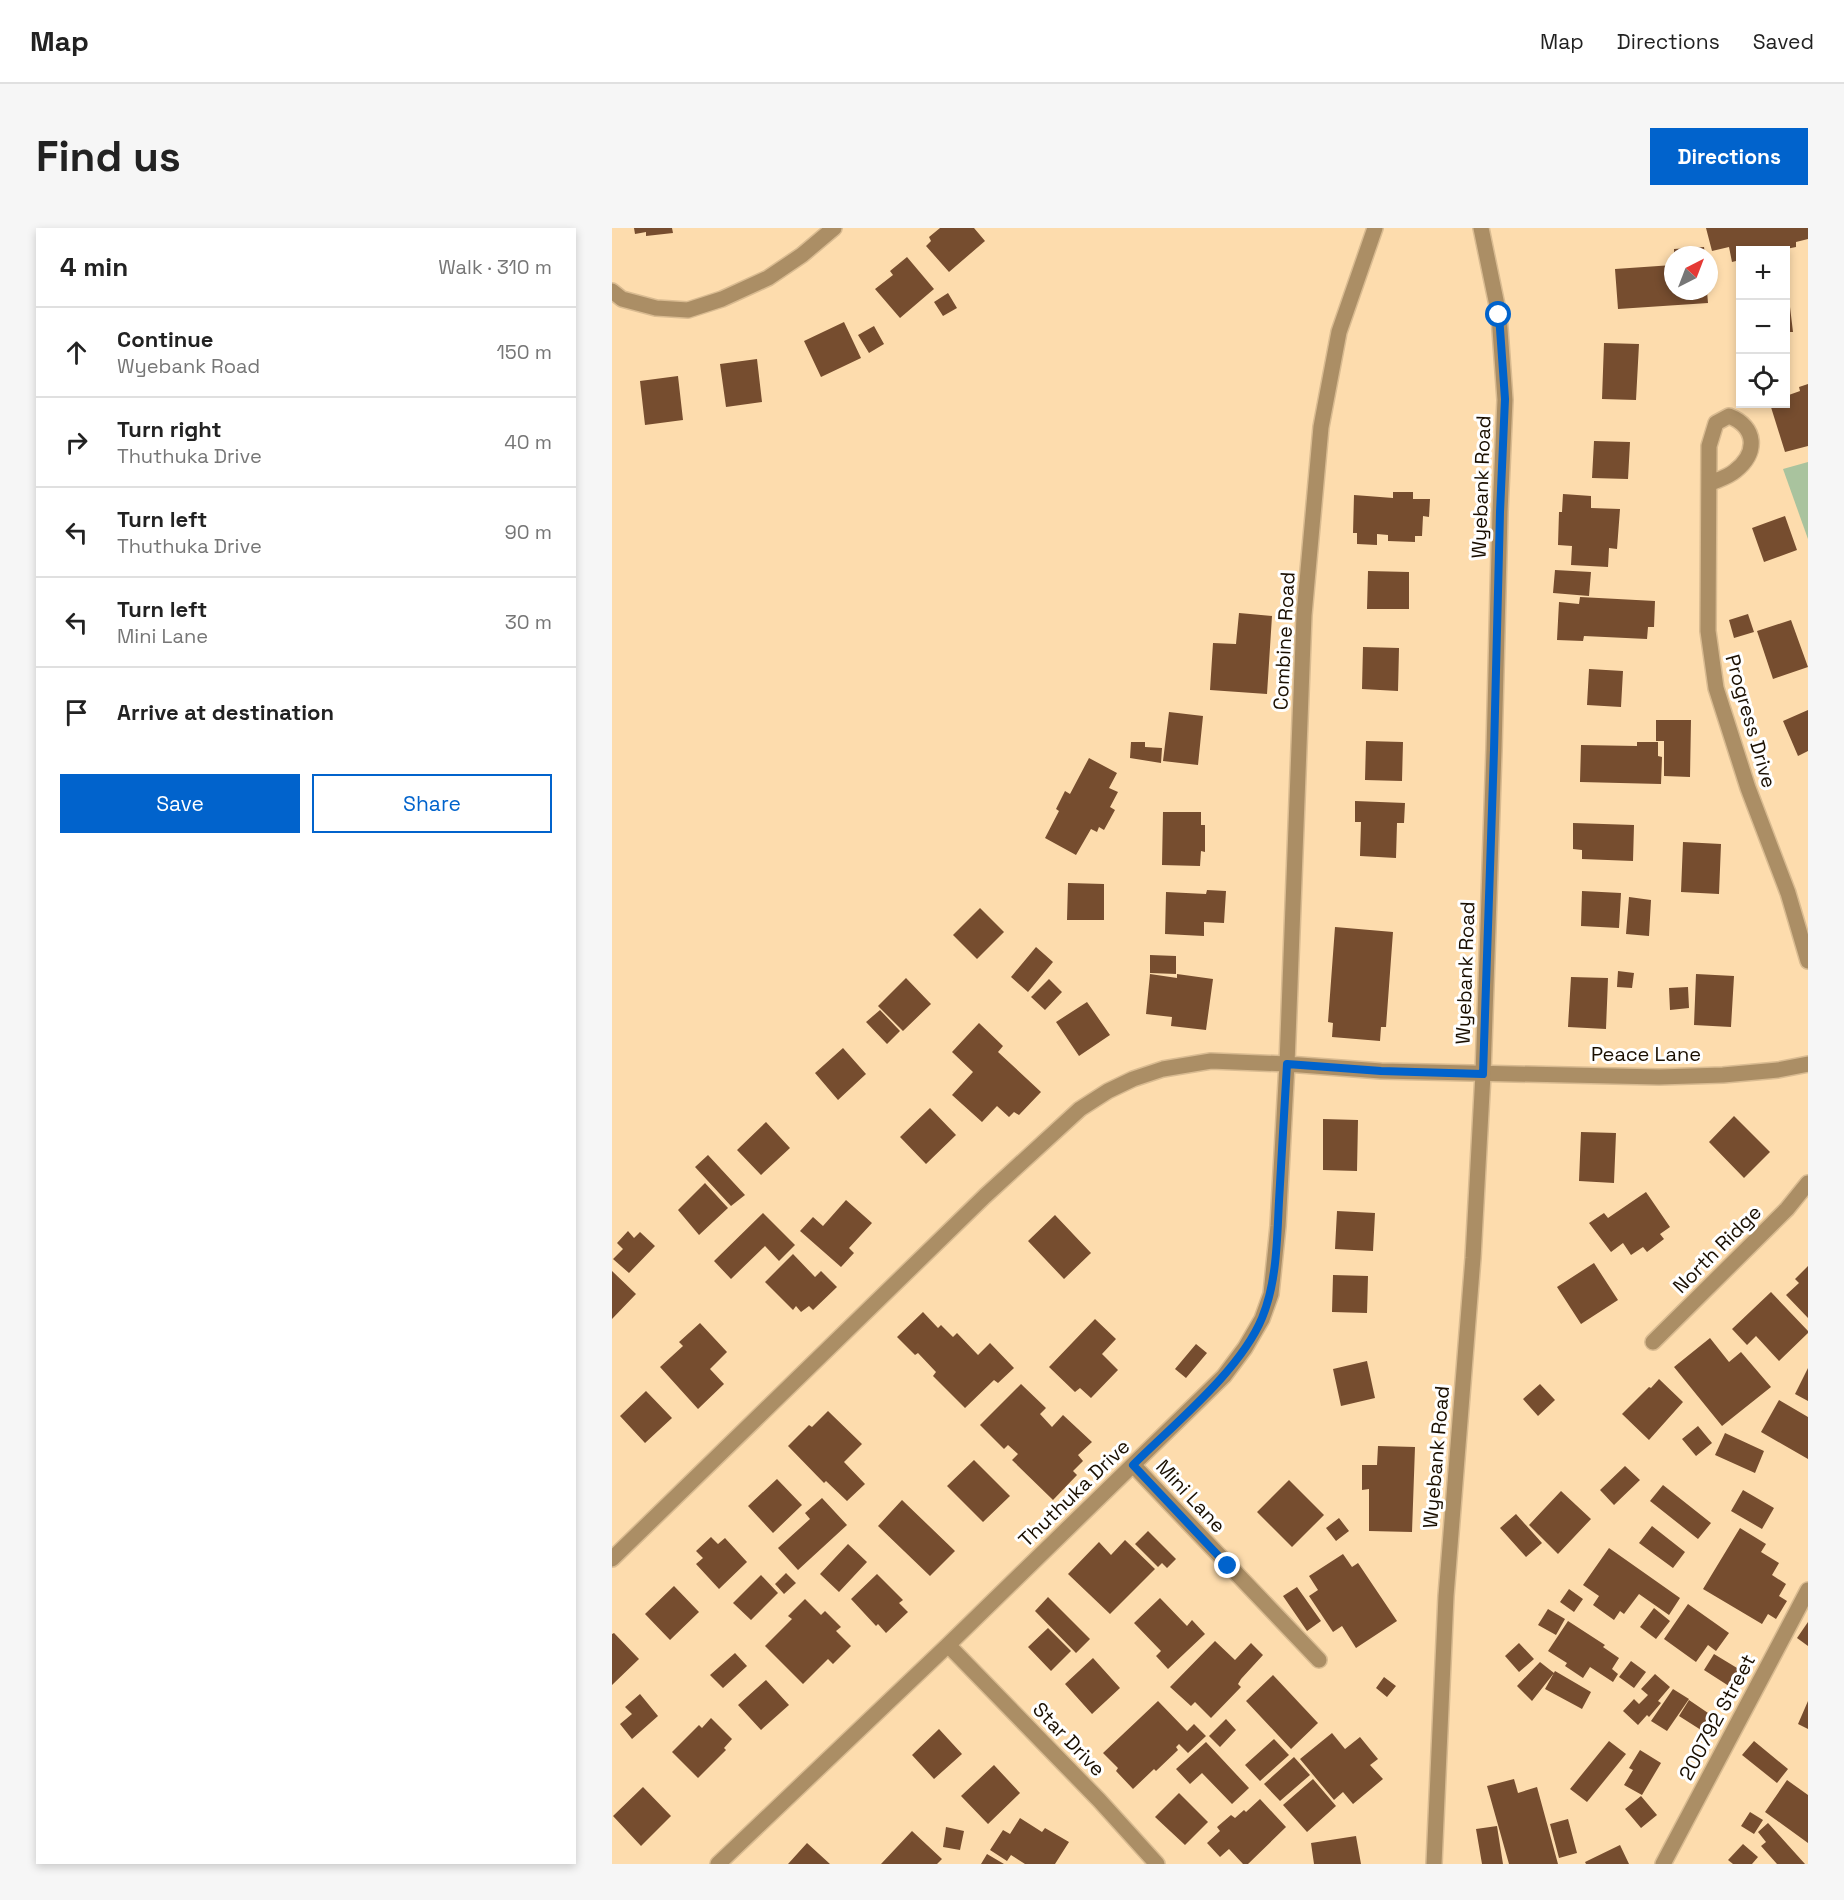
<!DOCTYPE html>
<html lang="en">
<head>
<meta charset="utf-8">
<style>
	:root { --surface:#fff; --page:#f6f6f6; --text:#222; --muted:#767676; --line:#e0e0e0; --accent:#0163cc }
	body { margin:0; font-family:"Space Grotesk",sans-serif; background:var(--page); color:var(--text) }
	.controls { position:absolute; right:18px; top:18px; display:grid; overflow:hidden; border-radius:0px; box-shadow:0 3px 9px #0003 }
	.controls button { width:54px; height:54px; display:grid; place-items:center; padding:0; border:0; border-bottom:2px solid var(--line); background:var(--surface); color:var(--text); font:30px sans-serif }
	.compass { position:absolute; left:1052px; top:18px; width:54px; height:54px; border-radius:50%; background:var(--surface); box-shadow:0 3px 9px #0003; rotate:42deg }
	.stop { position:absolute; width:18px; height:18px; margin:-14px; border:4px solid #0163cc; border-radius:50%; background:#fff }
	.stop.end { background:#0163cc; border-color:#fff; box-shadow:0 2px 6px #0008 }
	.list { margin:0; padding:0; list-style:none }
	h2 { display:flex; justify-content:space-between; align-items:center; height:78px; margin:0; padding:0 24px; font-size:26px }
	h2 small { font-size:20px; font-weight:400; color:var(--muted) }
	.list li { display:grid; grid-template-columns:39px 1fr auto; gap:18px; align-items:center; box-sizing:border-box; height:90px; padding:0 24px; border-top:2px solid var(--line) }
	.list b { display:block; font-size:22px; white-space:nowrap }
	.list p { margin:0; font-size:20px; white-space:nowrap; color:var(--muted) }
	.list em { font-size:20px; font-style:normal; color:var(--muted) }
	.actions { display:flex; gap:12px; padding:18px 24px }
	.actions a { flex:1; padding:14px 0; border:2px solid var(--accent); border-radius:0px; text-align:center; font-size:21px; color:var(--accent) }
	.actions .main { background:var(--accent); color:#fff }
	.icon { flex:none; width:33px; height:33px; fill:none; stroke:currentColor; stroke-width:2; stroke-linecap:round; stroke-linejoin:round }
	.map { position:relative; flex:none; width:1196px; height:1636px; overflow:hidden; border-radius:0px }
	header { display:flex; align-items:center; gap:36px; box-sizing:border-box; height:84px; padding:0 30px; background:var(--surface); border-bottom:2px solid var(--line) }
	header strong { font-size:28px }
	nav { display:flex; gap:33px; margin-inline-start:auto; font-size:21px }
	.intro { display:flex; align-items:center; justify-content:space-between; box-sizing:border-box; height:144px; padding:0 36px }
	h1 { margin:0; font-size:42px }
	.button { padding:15px 27px; border-radius:0px; background:var(--accent); color:#fff; font-size:21px; font-weight:700 }
	main { display:flex; gap:36px; padding:0 36px }
	aside { flex:1; background:var(--surface); border-radius:0px; box-shadow:0 3px 9px #0003 }
	.map>svg:first-child { display:block }
	.green { fill:#a9c39e }
	.building { fill:#764d2f }
	.lines { fill:none; stroke-linecap:round; stroke-linejoin:round }
	.minor-casing { stroke:#d9bb91; stroke-width:18 }
	.tertiary-casing { stroke:#d9bb91; stroke-width:18 }
	.minor { stroke:#ab8e65; stroke-width:15 }
	.tertiary { stroke:#ab8e65; stroke-width:15 }
	.route { stroke:#0163cc; stroke-width:8 }
	.labels { text-anchor:middle; dominant-baseline:central; stroke-width:6; stroke-linejoin:round; paint-order:stroke }
	.street-label { font-size:20px; fill:#1a0f01; stroke:#fff }
</style>
</head>
<body>
<header>
<strong>Map</strong>
<nav><a>Map</a><a>Directions</a><a>Saved</a></nav>
</header>
<div class="intro"><h1>Find us</h1><a class="button">Directions</a></div>
<main>
<aside>
<h2>4 min<small>Walk · 310 m</small></h2>
<ul class="list">
<li><svg class="icon" aria-label="ahead" viewBox="0 0 24 24"><path d="M12 20V5M6 11l6-6 6 6"/></svg><div><b>Continue</b><p>Wyebank Road</p></div><em>150 m</em></li>
<li><svg class="icon" aria-label="right" viewBox="0 0 24 24"><path d="M7 20v-9h11M14 6l5 5-5 5"/></svg><div><b>Turn right</b><p>Thuthuka Drive</p></div><em>40 m</em></li>
<li><svg class="icon" aria-label="left" viewBox="0 0 24 24"><path d="M17 20v-9H6M10 6l-5 5 5 5"/></svg><div><b>Turn left</b><p>Thuthuka Drive</p></div><em>90 m</em></li>
<li><svg class="icon" aria-label="left" viewBox="0 0 24 24"><path d="M17 20v-9H6M10 6l-5 5 5 5"/></svg><div><b>Turn left</b><p>Mini Lane</p></div><em>30 m</em></li>
<li><svg class="icon" aria-label="arrive" viewBox="0 0 24 24"><path d="M6 21V4h12l-3 4 3 4H6"/></svg><div><b>Arrive at destination</b></div></li>
</ul>
<div class="actions"><a class="main">Save</a><a>Share</a></div>
</aside>
<div class="map">
<svg width="1196" height="1636" viewBox="0 0 1196 1636">
	<rect width="100%" height="100%" fill="#fddcad"/>
	<path class="green" d="M1196 234V311L1171 241Z"/>
	<path class="building" d="M22 0H60L61 5 34 8V4L23 6Z
		M328 0H362L373 13 337 44 314 18 319 13 317 9Z
		M1094 0H1196V11L1184 14V19L1169 22H1128V32L1120 34 1117 19 1100 23Z
		M1092 19 1093 27H1062V21Z
		M295 29 322 61 288 90 263 61 281 47 278 43Z
		M1061 37V63H1095L1096 75 1006 81 1003 41Z
		M336 65 345 80 331 88 322 74Z
		M1178 79 1181 104H1174V80Z
		M232 94 249 130 209 149 192 113Z
		M262 98 272 116 257 125 246 107Z
		M992 115 1027 116 1024 172 990 171Z
		M145 131 150 174 114 179 108 136Z
		M66 148 71 192 33 197 28 153Z
		M1196 156V218L1173 224 1158 176H1174V168L1188 163 1187 159Z
		M982 213 1018 214 1016 251 980 250Z
		M781 264H801V271H818L817 289 811 288 810 308H803V314L776 313V307L765 306V317L745 316V305H741L742 267 781 270Z
		M951 266 979 268V280L1008 281 1005 321 997 320 996 339 959 337 960 318 946 317 947 284H950Z
		M1173 288 1185 322 1152 334 1140 300Z
		M943 342 979 344 977 368 941 365Z
		M756 343 797 344V381H755Z
		M968 369 1043 373 1042 399H1036L1035 411 972 408 971 413 945 412 947 374 967 376Z
		M627 385 660 388 655 466 598 462 601 415 624 416Z
		M1136 386 1142 404 1122 410 1117 392Z
		M1179 392 1196 439 1161 451 1145 403Z
		M751 419 787 420 786 463 750 461Z
		M977 441 1011 443 1009 479 975 477Z
		M1196 482V523L1186 528 1171 493Z
		M557 484 591 488 586 537 551 533Z
		M1044 492H1079L1078 549 1052 548V513H1044Z
		M754 513 791 514 790 553 753 552Z
		M519 514H533V519L550 520 549 535 518 530Z
		M1025 514H1046V528L1050 529 1049 556 968 554 969 517 1025 518Z
		M477 530 505 545 497 560 506 564 498 579 503 582 492 602 487 599 485 604 479 601 464 627 433 610 447 583 444 581 453 563 458 566Z
		M743 573 793 575 792 595H785L784 630 748 628 749 594H743Z
		M551 584H589V597H593V624L589 623 588 638 550 637Z
		M961 595 1022 597 1021 633 970 631V622L961 621Z
		M1071 614 1109 616 1107 666 1069 664Z
		M456 655 492 656V692H455Z
		M595 662 614 663 612 695 592 694V708L553 706 554 664 594 666Z
		M970 663 1009 665 1007 700 969 698Z
		M1017 669 1039 672 1037 708 1014 706Z
		M368 680 392 704 365 731 341 707Z
		M723 699 781 704 774 799H769L768 813 720 809 721 795 716 794Z
		M424 719 441 734 416 764 399 749Z
		M538 727 564 728V746L538 745Z
		M1006 743 1022 745 1020 760 1005 759Z
		M538 746 565 750V746L601 751 594 802 559 798 560 789 534 786Z
		M1084 746 1122 748 1119 799 1082 797Z
		M959 749 996 750 994 801 956 799Z
		M294 750 319 776 291 803 266 778Z
		M437 751 450 764 433 782 419 769Z
		M1076 759 1077 780 1058 782 1057 760Z
		M475 774 498 807 467 828 444 794Z
		M268 782 288 803 275 816 254 794Z
		M367 795 391 818 386 824 429 864 407 887 402 884 397 889 385 878 370 894 340 867 361 844 340 824Z
		M231 820 254 846 226 872 203 845Z
		M318 880 344 907 314 936 288 909Z
		M1122 888 1158 924 1132 950 1097 914Z
		M711 891 746 892 745 943 711 942Z
		M154 894 178 920 149 947 125 922Z
		M969 904 1004 905 1002 955 967 953Z
		M96 927 133 967 119 978 83 939Z
		M93 955 116 980 87 1007 66 982Z
		M1034 964 1058 999 1048 1006 1052 1011 1035 1024 1031 1019 1019 1027 1011 1015 999 1024 977 995 992 985 996 990Z
		M234 972 260 995 237 1020 242 1025 229 1039 188 1003 201 989 211 998Z
		M725 983 763 985 761 1023 723 1021Z
		M151 985 183 1017 167 1033 153 1018 119 1051 102 1033Z
		M443 987 479 1025 452 1051 416 1013Z
		M16 1003 22 1010 28 1004 43 1018 17 1045 1 1031 11 1021 5 1015Z
		M181 1026 203 1049 209 1043 225 1059 201 1082 197 1078 189 1084 184 1078 181 1082 153 1054Z
		M982 1035 1006 1072 969 1096 945 1059Z
		M1196 1038V1090L1174 1067 1187 1055 1183 1051Z
		M0 1043 24 1066 0 1091Z
		M721 1047 756 1048 755 1085 720 1084Z
		M1159 1064 1196 1103V1105L1167 1133 1144 1108 1135 1117 1120 1101Z
		M311 1084 326 1100 329 1097 341 1109 345 1105 366 1127 378 1115 402 1140 386 1155 382 1152 353 1180 321 1148 324 1144 306 1125 303 1127 285 1109Z
		M483 1091 504 1111 490 1126 506 1142 479 1170 468 1160 463 1164 437 1139Z
		M88 1095 115 1124 98 1141 112 1156 86 1181 48 1139 71 1118 67 1114Z
		M1098 1110 1117 1134 1129 1124 1159 1159 1110 1198 1062 1139Z
		M584 1116 595 1125 574 1150 563 1141Z
		M755 1133 763 1170 729 1178 721 1141Z
		M1196 1140V1173L1183 1166Z
		M1047 1151 1071 1174 1037 1212 1010 1186 1037 1159 1039 1160Z
		M409 1156 434 1180 428 1186 440 1199 451 1187 480 1214 466 1227 471 1233 461 1243 465 1247 441 1272 400 1232 406 1226 396 1217 392 1221 368 1197Z
		M928 1156 943 1172 926 1188 911 1171Z
		M34 1163 60 1190 33 1215 8 1188Z
		M1167 1172 1196 1189V1231L1149 1204Z
		M216 1183 250 1216 232 1234 253 1256 235 1273 214 1253 212 1255 176 1218 197 1197 200 1199Z
		M1086 1198 1100 1215 1084 1228 1070 1211Z
		M1113 1205 1152 1223 1143 1245 1103 1227Z
		M766 1218 803 1219 800 1304 757 1303V1261L750 1262V1237H765Z
		M362 1232 398 1268 371 1294 335 1258Z
		M1013 1238 1028 1252 1002 1277 988 1262Z
		M165 1251 190 1277 161 1305 136 1278Z
		M677 1252 712 1287 680 1319 645 1284Z
		M1051 1257 1099 1295 1086 1311 1038 1273Z
		M1131 1262 1162 1280 1150 1301 1119 1283Z
		M949 1263 979 1291 946 1326 917 1297Z
		M210 1270 235 1297 186 1342 166 1320 198 1291 193 1285Z
		M290 1272 343 1323 318 1348 266 1298Z
		M904 1286 930 1315 914 1329 888 1300Z
		M727 1290 737 1303 724 1313 714 1300Z
		M1040 1298 1073 1324 1061 1340 1027 1315Z
		M1128 1300 1154 1316 1149 1324 1167 1335 1160 1347 1174 1356 1167 1368 1175 1373 1164 1391 1156 1386 1150 1396 1091 1361Z
		M536 1303 564 1331 555 1340 550 1335 546 1339 523 1316Z
		M99 1309 106 1316 113 1310 135 1334 107 1361 84 1336 91 1330 84 1323Z
		M513 1312 543 1341 498 1386 456 1346 487 1314 499 1327Z
		M236 1316 255 1334 227 1364 208 1346Z
		M997 1320 1068 1370 1057 1387 1027 1366 1012 1386 1008 1383 1002 1392 981 1377 987 1368 971 1357Z
		M731 1326 740 1339 746 1335 785 1393 744 1420 730 1398 721 1404 697 1368 706 1362 697 1348Z
		M174 1345 184 1355 172 1366 163 1356Z
		M265 1346 291 1372 287 1375 296 1384 274 1405 266 1396 264 1398 239 1371Z
		M149 1347 166 1365 139 1392 121 1375Z
		M62 1358 87 1384 58 1412 33 1386Z
		M685 1359 709 1393 695 1403 671 1368Z
		M957 1361 971 1371 962 1384 948 1374Z
		M436 1369 478 1411 464 1425 423 1383Z
		M548 1370 575 1398 580 1392 593 1406 556 1441 544 1428 549 1423 522 1395Z
		M193 1371 209 1387 213 1383 229 1399 224 1403 239 1418 221 1436 216 1431 191 1456 153 1418 180 1391 176 1388Z
		M1076 1376 1117 1405 1104 1423 1096 1417 1084 1434 1052 1411Z
		M1042 1380 1058 1393 1044 1411 1028 1399Z
		M936 1381 953 1391 944 1407 926 1397Z
		M956 1393 993 1417 991 1419 1007 1430 1000 1441 1006 1446 1001 1454 978 1439 971 1450 953 1438 955 1435 936 1423Z
		M1196 1394V1418L1185 1410Z
		M436 1400 459 1423 439 1443 416 1419Z
		M2 1405 27 1431 0 1457V1406Z
		M603 1413 623 1432 639 1415 651 1427 629 1451 626 1456 629 1459 599 1490 583 1474 579 1478 558 1459Z
		M907 1415 922 1431 907 1444 893 1428Z
		M123 1425 135 1438 111 1460 98 1447Z
		M1102 1426 1130 1443 1120 1460 1092 1442Z
		M481 1430 508 1460 480 1486 453 1456Z
		M1019 1433 1034 1444 1022 1460 1007 1449Z
		M928 1434 942 1445 920 1473 905 1458Z
		M943 1443 979 1464 970 1481 933 1461Z
		M1043 1446 1058 1459 1046 1473 1049 1475 1037 1489 1035 1487 1026 1497 1011 1483 1022 1471 1027 1476 1036 1467 1029 1461Z
		M661 1447 706 1495 679 1521 634 1473Z
		M772 1449 784 1458 775 1469 764 1460Z
		M154 1452 177 1477 149 1502 126 1477Z
		M1061 1461 1077 1471 1055 1503 1039 1493Z
		M28 1466 46 1488 20 1511 8 1496 20 1486 13 1479Z
		M1077 1472 1099 1487 1089 1502 1067 1488Z
		M546 1473 575 1503 582 1496 594 1508 576 1525 567 1516 564 1519 566 1522 544 1543 542 1541 521 1561 504 1543 506 1540 491 1525Z
		M1196 1473V1501L1186 1496Z
		M99 1490 120 1511 112 1520 114 1522 86 1550 60 1524 87 1497 90 1500Z
		M614 1491 624 1502 608 1519 597 1508Z
		M327 1501 350 1526 322 1551 300 1527Z
		M720 1505 733 1521 748 1509 766 1531 758 1537 771 1551 741 1576 731 1564 722 1572 688 1531Z
		M662 1511 677 1527 648 1553 633 1537Z
		M997 1513 1014 1526 975 1574 958 1561Z
		M1142 1513 1176 1541 1165 1555 1130 1527Z
		M594 1514 637 1560 620 1576 590 1545 578 1556 564 1541Z
		M1028 1522 1049 1535 1030 1567 1012 1557 1021 1542 1017 1540Z
		M682 1529 698 1547 668 1573 652 1556Z
		M382 1537 408 1565 376 1596 349 1568Z
		M701 1551 724 1578 695 1604 671 1577Z
		M902 1551 906 1565 925 1559 946 1636H897L875 1558Z
		M1175 1552 1196 1567V1615L1153 1584Z
		M31 1559 59 1588 29 1618 1 1588Z
		M567 1565 596 1594 573 1617 543 1589Z
		M1029 1568 1045 1587 1029 1600 1013 1581Z
		M648 1571 674 1599 636 1636H631L617 1621 608 1629 595 1615 608 1603 605 1599 619 1587 623 1590 632 1582 634 1584Z
		M1138 1584 1151 1592 1142 1606 1129 1598Z
		M408 1590 430 1604 433 1600 457 1614 443 1636H413L399 1627 395 1633 378 1622 391 1602 398 1606Z
		M956 1591 965 1625 947 1630 938 1596Z
		M1156 1595 1193 1636H1165L1149 1618 1154 1614 1146 1604Z
		M885 1598 891 1636H870L864 1601Z
		M334 1599 352 1603 348 1622 331 1619Z
		M300 1603 330 1631 325 1636H269Z
		M744 1608 749 1636H702L699 1615Z
		M195 1615 218 1636H176Z
		M1131 1616 1146 1629 1140 1636H1121L1116 1632Z
		M1008 1617 1017 1636H974L973 1634Z
		M375 1626 392 1636H369Z"/>
	<g class="lines">
		<defs>
			<path id="minor" d="M0 63 10 71 44 80 76 82 110 71 156 50 190 27 222 0
				M1097 256C1105 252 1116 249 1123 243 1146 225 1145 199 1117 188L1104 195 1097 218 1096 403 1104 460 1136 560 1176 665 1196 733
				M1041 1114 1175 981 1196 955
				M521 1237 707 1432
				M0 1331 373 968 468 881 496 863 521 851 551 841 599 833 675 836 769 843 1047 849 1111 847 1166 842 1196 836
				M336 1417 487 1572 545 1636
				M106 1636 336 1417 612 1148 633 1120 650 1091 659 1066 666 998 675 836 692 387 709 199 727 104 763 0
				M1051 1636 1196 1362"/>
			<path id="tertiary" d="M822 1636 834 1368 861 1030 871 846 882 522 888 284 893 172 887 87 869 0"/>
		</defs>
		<use href="#minor" class="minor-casing"/>
		<use href="#tertiary" class="tertiary-casing"/>
		<use href="#minor" class="minor"/>
		<use href="#tertiary" class="tertiary"/>
	</g>
	<g class="lines">
		<path class="route" d="M616 1338 521 1237C562 1196 628 1143 650 1090 665 1054 665 1011 667 973 670 927 672 881 675 836L769 843 871 846 882 522 888 284 893 171 887 87"/>
	</g>
	<g class="labels">
		<g class="street-label">
			<text transform="translate(869 259) rotate(-88)">Wyebank Road</text>
			<text transform="translate(672 413) rotate(-87)">Combine Road</text>
			<text transform="translate(1139 493) rotate(74)">Progress Drive</text>
			<text transform="translate(853 745) rotate(-88)">Wyebank Road</text>
			<text x="1034" y="826">Peace Lane</text>
			<text transform="translate(1105 1021) rotate(-45)">North Ridge</text>
			<text transform="translate(824 1229) rotate(-85)">Wyebank Road</text>
			<text transform="translate(462 1265) rotate(-44)">Thuthuka Drive</text>
			<text transform="translate(579 1268) rotate(47)">Mini Lane</text>
			<text transform="translate(1105 1489) rotate(-62)">200792 Street</text>
			<text transform="translate(457 1511) rotate(46)">Star Drive</text>
		</g>
	</g>
</svg>
<div class="controls">
<button>+</button>
<button>−</button>
<button><svg class="icon" aria-label="locate" viewBox="0 0 24 24"><circle cx="12" cy="12" r="6"/><path d="M12 2v4M12 18v4M2 12h4M18 12h4"/></svg></button>
</div>
<svg class="compass" viewBox="-18 -18 36 36"><path d="M0-13l5 13h-10z" fill="#e53935"/><path d="M0 13l5-13h-10z" fill="#767676"/></svg>
<div class="stop" style="left:887px;top:87px"></div>
<div class="stop end" style="left:616px;top:1338px"></div>
</div>
</main>
</body>
</html>
